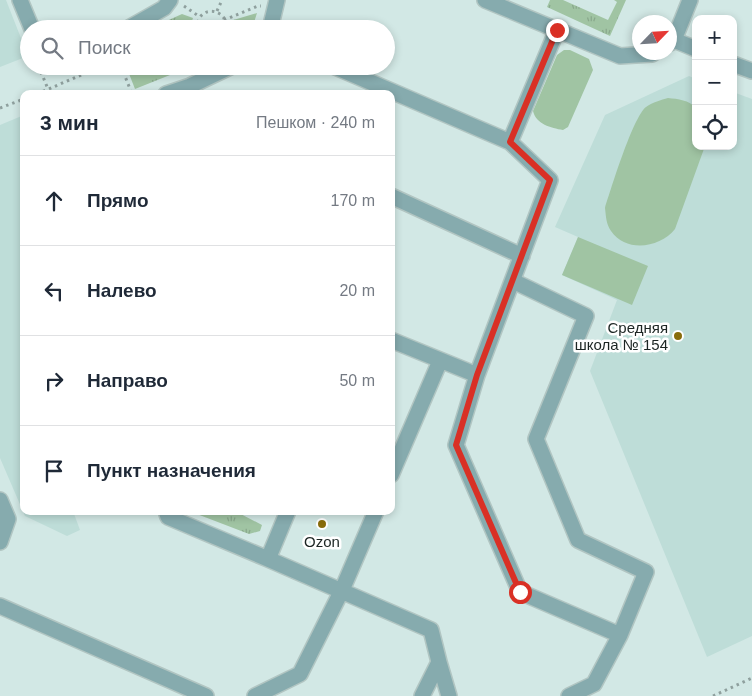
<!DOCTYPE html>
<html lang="ru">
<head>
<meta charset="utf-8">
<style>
	:root { --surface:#fff; --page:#f2f2f3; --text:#1f2937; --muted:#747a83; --line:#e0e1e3 }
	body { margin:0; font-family:Helvetica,sans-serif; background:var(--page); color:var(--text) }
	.controls { position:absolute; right:15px; top:15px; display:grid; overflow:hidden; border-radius:10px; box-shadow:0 2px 8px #0003 }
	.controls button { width:45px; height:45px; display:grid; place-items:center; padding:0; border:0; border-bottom:1px solid var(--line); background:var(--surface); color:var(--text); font:25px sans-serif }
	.compass { position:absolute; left:632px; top:15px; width:45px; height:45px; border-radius:50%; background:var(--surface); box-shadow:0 2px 8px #0003; rotate:65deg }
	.stop { position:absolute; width:15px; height:15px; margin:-11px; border:4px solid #d93025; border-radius:50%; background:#fff }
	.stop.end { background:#d93025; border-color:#fff; box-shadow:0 1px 5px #0008 }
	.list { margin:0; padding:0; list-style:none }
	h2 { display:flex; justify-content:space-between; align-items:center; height:65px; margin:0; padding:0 20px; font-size:21px }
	h2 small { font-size:16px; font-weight:400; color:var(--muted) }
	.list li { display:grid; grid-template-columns:32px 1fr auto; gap:15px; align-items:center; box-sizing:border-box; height:90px; padding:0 20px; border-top:1px solid var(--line) }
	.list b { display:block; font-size:19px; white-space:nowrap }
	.list em { font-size:16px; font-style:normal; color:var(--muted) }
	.icon { flex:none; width:28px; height:28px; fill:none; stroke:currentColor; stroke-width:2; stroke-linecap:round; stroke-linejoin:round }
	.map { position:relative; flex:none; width:752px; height:696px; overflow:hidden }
	.search { position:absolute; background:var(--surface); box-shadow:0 2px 8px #0003; left:20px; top:20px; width:375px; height:55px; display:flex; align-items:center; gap:12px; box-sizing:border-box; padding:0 18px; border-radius:28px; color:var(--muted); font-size:19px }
	.panel { position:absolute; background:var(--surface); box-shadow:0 2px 8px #0003; left:20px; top:90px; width:375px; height:425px; border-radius:10px }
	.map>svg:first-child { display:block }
	.built { fill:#beddd8 }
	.grass { fill:url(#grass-tufts) }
	.pitch { fill:#a0c4a3 }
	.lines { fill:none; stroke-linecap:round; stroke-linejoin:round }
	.minor-casing { stroke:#b1c5c2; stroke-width:18 }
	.path { stroke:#8fa09e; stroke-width:3; stroke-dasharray:2.5 4; stroke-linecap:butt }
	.minor { stroke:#86abae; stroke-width:15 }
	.route { stroke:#d93025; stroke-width:6 }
	.poi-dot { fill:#886c0b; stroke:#fff; stroke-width:2 }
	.labels { text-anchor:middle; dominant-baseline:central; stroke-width:5; stroke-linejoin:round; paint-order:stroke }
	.poi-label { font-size:15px; fill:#1c2523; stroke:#fff; text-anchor:end }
</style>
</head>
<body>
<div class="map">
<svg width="752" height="696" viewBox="0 0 752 696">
	<defs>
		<pattern id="grass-tufts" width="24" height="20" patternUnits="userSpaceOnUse" patternTransform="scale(1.25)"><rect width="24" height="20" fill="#a0c4a3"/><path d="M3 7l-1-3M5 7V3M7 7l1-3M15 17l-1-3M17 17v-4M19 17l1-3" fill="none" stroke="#89a88c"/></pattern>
	</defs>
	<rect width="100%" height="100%" fill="#d2e8e5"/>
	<path class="built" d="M0 0H6L28 56 0 67Z
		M689 76 696 79V146H733V92L752 99V636L707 657 590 371 617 300 562 275 578 237 555 227 605 115Z
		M24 115V511H73L80 530 67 536 25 516 0 458V125Z"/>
	<path class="grass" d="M550 0H563L608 20 617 2 614 0H626L610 36 547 7Z
		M257 13 252 29H228L230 21Z
		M182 14 193 18 191 24 192 27 187 29H149Z
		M126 66H187L185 69 135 89Z
		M189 511H235L262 525 260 531 249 534Z"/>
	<path class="pitch" d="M564 50H570L589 59 593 70 568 127 563 130C551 128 536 124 533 111L557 55Z
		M668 98C678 99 689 100 696 108V146H705L675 229C660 248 626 253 611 231 606 224 606 216 605 208 611 189 633 117 646 107 653 102 661 100 668 98Z
		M578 237 648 266 632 305 562 275Z"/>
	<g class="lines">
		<defs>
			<path id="minor" d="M20 0 32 29
				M485 0 620 56 652 54 655 52
				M127 29 164 8 170 0
				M270 29 277 0
				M674 40 690 0
				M670 43 674 40 696 49
				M733 64 752 71
				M333 66 510 142 550 180 477 375 456 445 520 592 620 635 646 572 578 540 536 439 586 316 513 281
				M166 94 190 86 232 66
				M510 142 557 30
				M391 196 522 256
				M391 340 477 375
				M391 475 440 361
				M0 500 8 519 0 542
				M166 511 168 517 268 559 288 511
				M268 559 431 630 439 662 422 696
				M0 606 206 696
				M439 662 449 696
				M255 696 300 674 342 590 376 511
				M569 696 594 684 620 635"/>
		</defs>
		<use href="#minor" class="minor-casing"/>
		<path class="path" d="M184 6 200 17
			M217 11 222 0
			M224 20 258 6H261
			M198 29C195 12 214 5 224 18L225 29
			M121 66 132 94
			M41 72 48 89
			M37 94 102 66
			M0 108 24 99
			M713 696 752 678"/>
		<use href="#minor" class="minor"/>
	</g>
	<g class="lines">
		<path class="route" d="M520 592 456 445 477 375 550 180 510 142 557 30"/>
	</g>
	<g class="poi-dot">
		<circle cx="678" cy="336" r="5"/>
		<circle cx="322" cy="524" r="5"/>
	</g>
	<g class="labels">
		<g class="poi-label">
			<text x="668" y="327">Средняя<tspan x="668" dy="17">школа № 154</tspan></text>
			<text x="322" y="541" text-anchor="middle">Ozon</text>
		</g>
	</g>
</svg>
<div class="controls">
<button>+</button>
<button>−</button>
<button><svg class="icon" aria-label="locate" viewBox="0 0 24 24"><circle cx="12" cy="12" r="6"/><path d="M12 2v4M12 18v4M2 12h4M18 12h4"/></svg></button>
</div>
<svg class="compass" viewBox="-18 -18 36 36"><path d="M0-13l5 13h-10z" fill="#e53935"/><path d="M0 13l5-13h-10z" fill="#747a83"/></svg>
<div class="stop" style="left:520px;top:592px"></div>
<div class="stop end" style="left:557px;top:30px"></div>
<div class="search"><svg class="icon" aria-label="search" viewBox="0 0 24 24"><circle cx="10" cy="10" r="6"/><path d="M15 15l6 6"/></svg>Поиск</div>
<section class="panel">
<h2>3 мин<small>Пешком · 240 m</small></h2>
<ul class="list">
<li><svg class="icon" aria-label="ahead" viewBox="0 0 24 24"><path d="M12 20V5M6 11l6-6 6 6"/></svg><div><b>Прямо</b></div><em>170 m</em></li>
<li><svg class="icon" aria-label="left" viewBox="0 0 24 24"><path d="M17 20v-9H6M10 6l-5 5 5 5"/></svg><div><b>Налево</b></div><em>20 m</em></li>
<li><svg class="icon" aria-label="right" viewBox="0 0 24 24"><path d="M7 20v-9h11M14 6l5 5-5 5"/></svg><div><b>Направо</b></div><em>50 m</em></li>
<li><svg class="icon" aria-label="arrive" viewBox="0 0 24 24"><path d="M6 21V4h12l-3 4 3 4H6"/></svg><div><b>Пункт назначения</b></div></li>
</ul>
</section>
</div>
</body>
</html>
